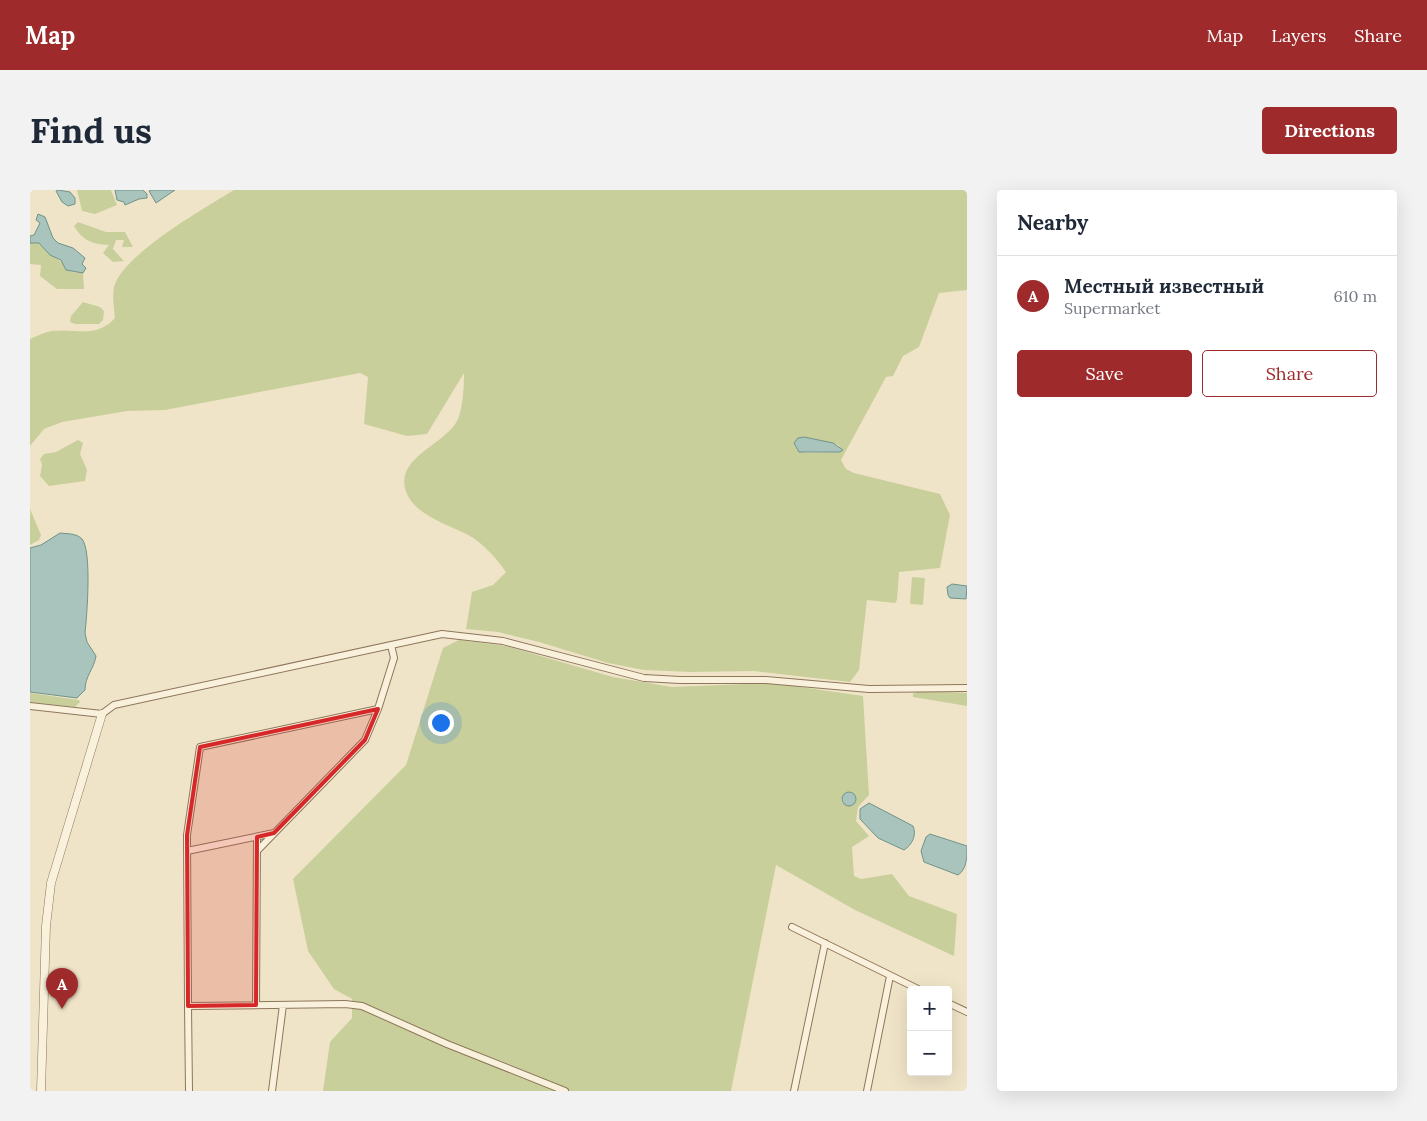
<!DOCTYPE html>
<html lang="en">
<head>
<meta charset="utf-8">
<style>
	:root { --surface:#fff; --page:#f2f2f3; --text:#1f2937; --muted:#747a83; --line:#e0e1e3; --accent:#9e2a2b }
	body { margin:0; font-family:Lora,serif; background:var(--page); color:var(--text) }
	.controls { position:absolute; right:15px; bottom:15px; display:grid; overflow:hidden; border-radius:5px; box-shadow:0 5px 20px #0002 }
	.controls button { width:45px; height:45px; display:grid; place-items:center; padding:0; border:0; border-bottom:1px solid var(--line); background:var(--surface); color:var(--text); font:25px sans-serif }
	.you { position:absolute; left:410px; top:532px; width:18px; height:18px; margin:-12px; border:4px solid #fff; border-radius:50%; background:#1a73e8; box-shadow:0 0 0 8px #1a73e833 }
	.badge { display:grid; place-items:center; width:32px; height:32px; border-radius:50%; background:var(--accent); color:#fff; font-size:16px; font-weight:700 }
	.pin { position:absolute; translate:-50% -41px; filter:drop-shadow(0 1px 2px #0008) }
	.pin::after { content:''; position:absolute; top:26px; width:18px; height:15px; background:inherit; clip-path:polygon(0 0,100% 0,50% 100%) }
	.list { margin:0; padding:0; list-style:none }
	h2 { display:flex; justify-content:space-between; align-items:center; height:65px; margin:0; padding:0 20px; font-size:21px }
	h2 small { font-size:16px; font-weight:400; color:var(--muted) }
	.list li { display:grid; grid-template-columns:32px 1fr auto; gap:15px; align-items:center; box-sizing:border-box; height:80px; padding:0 20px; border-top:1px solid var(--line) }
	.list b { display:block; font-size:19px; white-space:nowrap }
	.list p { margin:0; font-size:16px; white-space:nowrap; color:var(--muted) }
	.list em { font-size:16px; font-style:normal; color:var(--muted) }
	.actions { display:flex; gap:10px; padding:15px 20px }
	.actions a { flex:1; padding:11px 0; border:1px solid var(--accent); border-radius:5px; text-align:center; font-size:18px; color:var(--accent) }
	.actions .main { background:var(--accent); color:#fff }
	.map { position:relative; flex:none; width:937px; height:901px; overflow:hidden; border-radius:5px }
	header { display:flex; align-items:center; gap:30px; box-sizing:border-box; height:70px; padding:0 25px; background:var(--accent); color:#fff }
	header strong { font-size:24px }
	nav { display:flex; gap:28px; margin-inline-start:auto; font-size:18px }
	.intro { display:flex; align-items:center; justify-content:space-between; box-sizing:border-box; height:120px; padding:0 30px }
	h1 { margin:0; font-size:35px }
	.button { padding:12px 22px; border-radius:5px; background:var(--accent); color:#fff; font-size:18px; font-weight:700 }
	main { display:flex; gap:30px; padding:0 30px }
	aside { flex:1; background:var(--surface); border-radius:5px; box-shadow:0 5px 20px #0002 }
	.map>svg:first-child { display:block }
	.green { fill:#c9cf9b; fill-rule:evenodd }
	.water { fill:#a9c4bc; stroke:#6f938a }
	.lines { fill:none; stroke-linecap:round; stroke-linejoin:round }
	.minor-casing { stroke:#8d765c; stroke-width:8 }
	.tertiary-casing { stroke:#8d765c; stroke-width:9 }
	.minor { stroke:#faf1dc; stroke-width:6 }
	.tertiary { stroke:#faf1dc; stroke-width:8 }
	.marked { fill:#d62828; fill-opacity:0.2; stroke:#d62828; stroke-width:4; stroke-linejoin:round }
</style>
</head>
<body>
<header>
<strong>Map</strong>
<nav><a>Map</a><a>Layers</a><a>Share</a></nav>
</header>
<div class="intro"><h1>Find us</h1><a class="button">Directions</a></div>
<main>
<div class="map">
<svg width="937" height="901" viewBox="0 0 937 901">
	<rect width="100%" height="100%" fill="#f0e4c8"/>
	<path class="green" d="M47 0H81L87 15 65 24 52 21Z
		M204 0H937V100L909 103 889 157 873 166 863 186 856 187 811 270 816 279 824 283 910 304 920 325 910 378 869 382 867 410 865 413 837 410 829 480 820 492 724 481 661 482 614 480 578 473 509 452 468 442 436 439 442 402 463 395 476 382C467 369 452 352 438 345 419 335 388 326 378 306 359 268 417 255 428 229 433 217 434 196 434 183L397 244 377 246 334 234 338 187 330 183 135 220 97 221 32 232 14 239 0 256V149C7 146 15 142 22 141 47 138 66 149 85 128 84 119 82 106 84 97 93 64 175 18 204 0ZM774 247 809 255 810 262 775 263Z
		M48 32 76 42H95L103 57H92L94 50H86L83 59 94 71 83 72 73 63 79 55C62 54 53 51 44 36Z
		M0 53H9C19 65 32 70 42 82L53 83 54 99H27L10 86 11 75 0 74Z
		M53 112 70 117 74 121 73 130 69 134H45L40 132 41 126Z
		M48 250 53 253 50 264 57 280 55 291 19 296 10 286 12 275 10 269 14 264 26 262Z
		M0 319 11 345 9 350 0 355Z
		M882 387 895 388 893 415 880 414Z
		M429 450 476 456 583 487 642 497 743 493 833 506 839 605 828 617 826 631 839 646 822 657 824 686 831 689 862 684 879 706 927 724 924 766 825 720 746 675 701 901H293L300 852 322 828V809L304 799 278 761 263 689 376 575 413 458ZM820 601 826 609 821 616 812 613 811 609Z
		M888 501 937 503V516L883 507V504Z
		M0 503 49 510 50 512 45 517 0 512Z"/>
	<path class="water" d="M28 0 40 2 45 8V14L38 16 32 12 26 1Z
		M85 0H113L117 4V8L109 9 95 15 94 12 87 10Z
		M122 0H145L126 13 119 1Z
		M8 24 15 27 23 48 28 53 43 58 55 68 52 74 56 78 53 83 36 80 31 70 20 65 9 53H0V46L4 45 10 33 6 30Z
		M774 247 803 253 813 260 810 262H769L764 253 768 248Z
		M30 343C38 344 46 343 52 349 62 361 57 425 55 443L57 452 66 466C64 479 55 486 55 500L47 508 0 502V358L11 355Z
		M922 394 937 396 936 409 920 408 918 405 917 397Z
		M812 609a7 7 0 1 1 14 0a7 7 0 1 1-14 0Z
		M839 613 883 636C887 645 882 655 874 660L848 648 830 629V619Z
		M900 644 937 656C937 667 937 679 928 685L894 672 891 661 896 647Z"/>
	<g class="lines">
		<defs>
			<path id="minor" d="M0 516 72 524 84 515 412 444 473 451 614 488 650 490H736L839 499 937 498
				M348 519 364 468 361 455
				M157 661 244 643
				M762 737 890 800
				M918 813 937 822
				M226 815 227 647
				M158 816 157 645 170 557 348 519 335 550 227 661
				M159 901 158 816 315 814 332 816 417 854 535 901
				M242 901 253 815
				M764 901 795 753
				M837 901 860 786"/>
			<path id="tertiary" d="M11 901 16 736 21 693 72 524"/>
		</defs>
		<use href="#minor" class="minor-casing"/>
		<use href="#tertiary" class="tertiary-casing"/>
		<use href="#minor" class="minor"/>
		<use href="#tertiary" class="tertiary"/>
	</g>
	<path class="marked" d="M348 519 335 550 244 643 227 647 226 815 158 816 157 645 170 557Z"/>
</svg>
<div class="controls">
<button>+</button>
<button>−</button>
</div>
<div class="you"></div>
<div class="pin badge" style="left:32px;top:819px">A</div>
</div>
<aside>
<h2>Nearby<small></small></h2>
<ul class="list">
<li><span class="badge">A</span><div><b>Местный известный</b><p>Supermarket</p></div><em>610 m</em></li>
</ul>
<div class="actions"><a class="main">Save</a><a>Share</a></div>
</aside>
</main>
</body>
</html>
